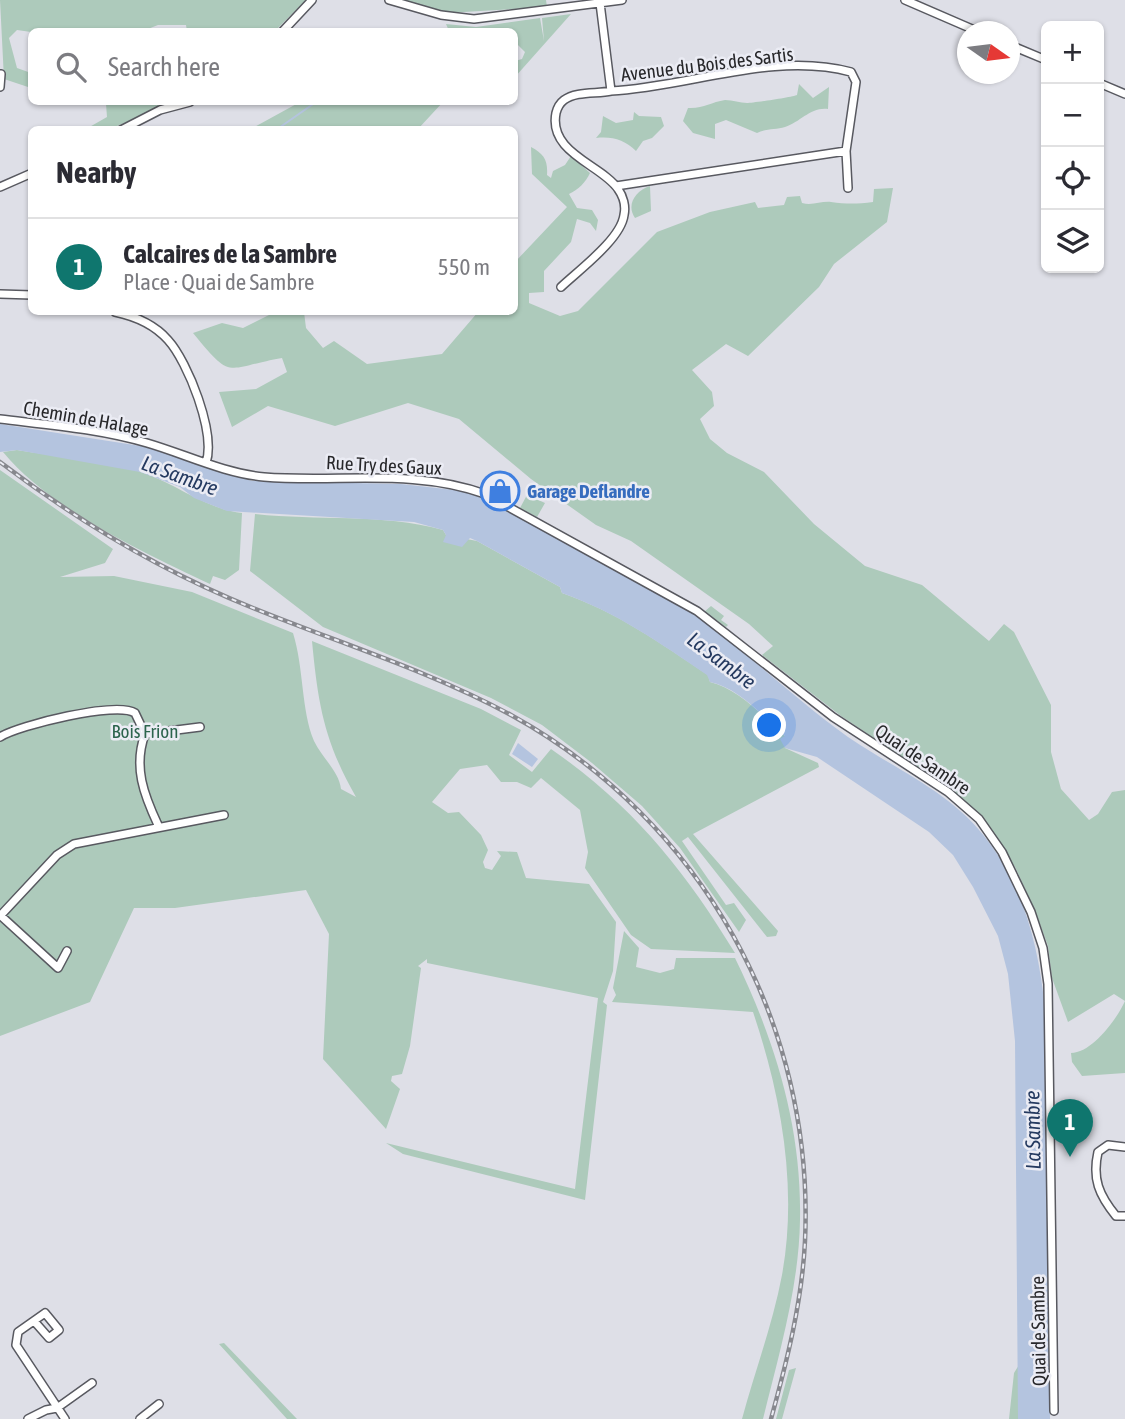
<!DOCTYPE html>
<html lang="en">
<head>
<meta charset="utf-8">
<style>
	:root { --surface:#fff; --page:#f7f7f7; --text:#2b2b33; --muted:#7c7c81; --line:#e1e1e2; --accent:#0f766e }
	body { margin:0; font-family:"Asap Condensed",sans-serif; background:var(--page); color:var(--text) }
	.controls { position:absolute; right:21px; top:21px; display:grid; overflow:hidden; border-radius:10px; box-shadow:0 2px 5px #0004 }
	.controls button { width:63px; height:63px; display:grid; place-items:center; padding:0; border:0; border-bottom:2px solid var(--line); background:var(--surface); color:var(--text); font:35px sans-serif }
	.compass { position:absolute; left:957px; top:21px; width:63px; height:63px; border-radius:50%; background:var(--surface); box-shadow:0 2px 5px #0004; rotate:104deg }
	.you { position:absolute; left:770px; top:726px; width:24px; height:24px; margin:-18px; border:5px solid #fff; border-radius:50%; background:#1a73e8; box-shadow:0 0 0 10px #1a73e833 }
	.badge { display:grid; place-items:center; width:46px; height:46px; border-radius:50%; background:var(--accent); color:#fff; font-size:23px; font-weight:700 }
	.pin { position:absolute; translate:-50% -58px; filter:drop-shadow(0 2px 4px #0008) }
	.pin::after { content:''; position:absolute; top:37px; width:24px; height:21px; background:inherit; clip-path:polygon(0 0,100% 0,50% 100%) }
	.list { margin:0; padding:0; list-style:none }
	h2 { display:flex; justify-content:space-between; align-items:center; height:91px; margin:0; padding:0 28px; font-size:30px }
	h2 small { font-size:23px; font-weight:400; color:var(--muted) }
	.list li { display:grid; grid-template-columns:46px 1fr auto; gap:21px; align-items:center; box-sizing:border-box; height:98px; padding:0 28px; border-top:2px solid var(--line) }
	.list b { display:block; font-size:26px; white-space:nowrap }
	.list p { margin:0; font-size:23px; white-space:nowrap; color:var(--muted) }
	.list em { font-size:23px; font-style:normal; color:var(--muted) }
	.icon { flex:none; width:38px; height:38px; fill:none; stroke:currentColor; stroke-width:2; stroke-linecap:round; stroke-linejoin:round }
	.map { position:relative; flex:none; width:1125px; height:1419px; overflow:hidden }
	.search { position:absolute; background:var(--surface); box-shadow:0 2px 5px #0004; left:28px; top:28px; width:490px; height:77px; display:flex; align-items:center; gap:18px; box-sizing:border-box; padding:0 24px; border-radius:10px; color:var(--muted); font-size:26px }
	.panel { position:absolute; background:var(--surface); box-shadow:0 2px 5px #0004; left:28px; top:126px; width:490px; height:189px; border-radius:10px }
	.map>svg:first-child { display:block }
	.green { fill:#adcabb }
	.water { fill:#b4c4df }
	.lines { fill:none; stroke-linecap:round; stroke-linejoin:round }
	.stream { stroke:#b4c4df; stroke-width:2 }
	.minor-casing { stroke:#585960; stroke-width:10 }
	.minor { stroke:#fff; stroke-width:7 }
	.rail-casing { stroke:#87888e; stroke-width:4.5 }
	.rail { stroke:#ebecf4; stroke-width:2; stroke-dasharray:5; stroke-linecap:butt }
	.labels { text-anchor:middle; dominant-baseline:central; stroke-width:5; stroke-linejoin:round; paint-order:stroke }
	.street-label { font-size:19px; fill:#27272a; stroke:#ebecf4 }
	.shop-label { font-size:19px; font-weight:bold; fill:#366cbe; stroke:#ebecf4; text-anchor:start }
	.park-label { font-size:19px; fill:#2c644d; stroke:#ebecf4 }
	.water-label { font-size:21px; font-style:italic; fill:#253a60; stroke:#ebecf4 }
</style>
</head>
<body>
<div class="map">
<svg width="1125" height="1419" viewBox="0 0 1125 1419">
	<rect width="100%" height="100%" fill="#dedfe7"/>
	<path class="green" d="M0 0H306L275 31H187L186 25H158L140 32H31L17 30 9 38 17 68 31 73V88L4 79Z
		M401 0H546L547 7 447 13Z
		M571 14 515 77V61L522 59 525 52 515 42 514 32 449 31 446 24 476 27 540 18 544 41 542 18Z
		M799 84 813 98 829 87 828 109C810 107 801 122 785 127 776 130 767 128 757 133L726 120 715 124V139L693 133 683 121 688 108C703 109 711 102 725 100 733 100 740 103 747 103 753 103 793 97 797 95Z
		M111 102 130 105 174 102 110 129H86L107 117 106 104Z
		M300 102H443L418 129H251Z
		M634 112 639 116 661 117 664 126 652 138 643 141 636 151C625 140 612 136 596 138L601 132 603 116 616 123 633 120Z
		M531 147C544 154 548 160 547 175L551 178 553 171 565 165 571 156 590 173C586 182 578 190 569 194L577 208 592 210 598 220 596 231 590 223 577 219 571 242 544 271V292L529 293V303L560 316 578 311 657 232 710 212 755 202 758 208 784 205 787 197 800 196 802 203C812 206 821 201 831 202 846 204 857 204 873 202L874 189 893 188 887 222 834 264 819 287 748 356 726 344 692 370 712 392 714 406 700 419 710 439 727 453 764 472 814 524 865 566 922 585 989 641 1004 624 1014 632 1051 705V752L1061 789 1089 820 1098 814 1112 792 1125 790V1001L1114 994 1068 1022 1052 978 1048 946 1034 908 1015 867 982 817 937 780 841 716 762 655 773 646 749 624 631 541 596 525 531 479 459 419 408 403 335 426 268 406 232 427 219 392 256 389 287 372 282 358C225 368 233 382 193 333L222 323 243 328 275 312H304L306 328 323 348 334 341 367 364 442 354 478 312H514L515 262 567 207 532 174Z
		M650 186 651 211 635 218C626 205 635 191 650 186Z
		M17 450C58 457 104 459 144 473 178 485 206 509 242 513L239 570 225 580 213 576 210 584C144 553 49 508 3 452Z
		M0 470 113 549 105 563 60 577 114 576 192 592 293 633C304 668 301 710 314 741 322 758 339 771 341 789L356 797C324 741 318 704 312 641L481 709 521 730 509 755 532 772 551 749C632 805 684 869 735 953L651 949 631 935 585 868 588 852 580 810 541 778 531 788 517 782H501L487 765 460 769 432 802 448 813 459 812 481 835 488 850 483 862 485 868 492 870 501 856 497 851 517 852 526 878 589 884 616 922 613 971 603 1002 607 1005 585 1200 403 1154 386 1143 575 1189 598 998 427 963V959L418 966 421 968 410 1046 402 1074 392 1076 391 1081 400 1089 386 1129 323 1059 329 934 306 890 175 908H134L90 1002 0 1036Z
		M527 495 545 503 537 517 520 508Z
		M255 514C318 521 381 513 443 530L446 535 477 541 560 587 562 593C617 612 660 643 708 675L710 682C739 689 764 717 786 737L785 748 818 763 819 767 693 834 778 931 776 936 767 937 688 837 682 841 726 905 734 903 746 920 739 932 680 848 642 806 592 763 542 725 491 698 323 627 250 571Z
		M711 606 724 616 721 620 728 625 726 627 704 612Z
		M624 931 639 948 636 967 660 973 674 969 676 958H735C775 1040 802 1127 800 1220 799 1287 779 1354 763 1419H742C755 1371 773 1323 782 1275 798 1187 781 1095 753 1012L612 1002 616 995 613 988Z
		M1125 1001V1073L1082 1076 1072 1062 1071 1053C1092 1053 1117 1019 1125 1001Z
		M224 1343 297 1419H287L219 1344Z
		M1019 1365 1018 1419H1009L1014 1373Z
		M796 1368 782 1419H776L789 1370Z"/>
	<path class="water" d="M0 424 147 447 252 481 401 484 463 491 495 503C538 527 582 551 625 575 646 587 670 598 690 611 745 650 793 698 848 737 896 770 952 792 988 841 1025 890 1039 949 1045 1009L1050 1419H1018L1015 1041 1008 974 998 936 973 887 953 855 929 832 817 757 785 748 780 739 785 736C764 717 739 688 710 682L707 675C660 643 616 612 562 593L560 587 477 541 470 538 462 547 443 542 446 535 443 530 414 522 227 511 194 498 180 487 140 472 17 450 0 452Z
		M518 743 538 759 532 767 512 754Z"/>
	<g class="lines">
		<path class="stream" d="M276 130 316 102"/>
		<defs>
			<path id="minor" d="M389 0 441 15 474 19 622 0
				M905 0 979 32
				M282 32 312 0
				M1010 45 1046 60
				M1099 83 1125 94
				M0 87 1 74
				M611 91C689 87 774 51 851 72L856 82 846 151 848 188
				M121 130 160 110 190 102
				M616 186 846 151
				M0 187 32 173
				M561 287C579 270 621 239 624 215 626 206 623 196 618 189 602 165 548 153 556 113 557 109 560 103 564 100 576 91 597 94 611 91L600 3
				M0 294 32 295
				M115 312C134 316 154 324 168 340 188 362 216 433 206 463
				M0 419C49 425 99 429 147 443 185 454 223 473 264 477 337 483 414 468 485 494L697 611 833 717 948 792 979 819 1002 852 1031 912 1043 948 1048 984 1054 1411
				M145 734C133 767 144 795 158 825
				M145 734 200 727
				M0 737C19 725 117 701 135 713L145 734
				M0 915 58 968 67 951
				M0 916 57 855 74 844 224 815
				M1125 1147 1108 1145 1098 1152C1092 1179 1099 1195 1116 1216H1125
				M34 1321 49 1338 59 1330 45 1313 18 1332 16 1345 65 1419
				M28 1419 46 1410 57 1408 92 1383
				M140 1419 159 1404"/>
		</defs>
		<use href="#minor" class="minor-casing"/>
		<use href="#minor" class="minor"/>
		<defs>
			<path id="rail" d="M0 462C79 522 161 571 253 608 339 643 430 671 511 715 702 820 815 1024 805 1241 802 1302 787 1361 771 1419"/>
		</defs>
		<use href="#rail" class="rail-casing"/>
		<use href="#rail" class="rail"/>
	</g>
	<defs>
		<symbol id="shop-ring" viewBox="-11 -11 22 22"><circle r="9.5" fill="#ebecf4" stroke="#3f7fe0" stroke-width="1.5"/><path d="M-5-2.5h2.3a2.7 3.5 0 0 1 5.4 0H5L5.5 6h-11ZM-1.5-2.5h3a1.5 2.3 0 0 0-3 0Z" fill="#3f7fe0"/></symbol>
	</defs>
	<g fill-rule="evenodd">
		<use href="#shop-ring" x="478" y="469" width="44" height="44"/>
	</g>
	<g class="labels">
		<g class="street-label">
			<text transform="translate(707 64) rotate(-7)">Avenue du Bois des Sartis</text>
			<text transform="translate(86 418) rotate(10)">Chemin de Halage</text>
			<text transform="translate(384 465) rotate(3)">Rue Try des Gaux</text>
			<text transform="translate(923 759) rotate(34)">Quai de Sambre</text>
			<text transform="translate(1038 1331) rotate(-91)">Quai de Sambre</text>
		</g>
		<g class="shop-label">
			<text x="527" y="491">Garage Deflandre</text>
		</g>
		<g class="park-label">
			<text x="145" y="731">Bois Frion</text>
		</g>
		<g class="water-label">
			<text transform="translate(180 475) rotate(20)">La Sambre</text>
			<text transform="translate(722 660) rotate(37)">La Sambre</text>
			<text transform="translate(1032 1130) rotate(-91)">La Sambre</text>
		</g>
	</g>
</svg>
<div class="controls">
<button>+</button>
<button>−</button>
<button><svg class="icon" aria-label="locate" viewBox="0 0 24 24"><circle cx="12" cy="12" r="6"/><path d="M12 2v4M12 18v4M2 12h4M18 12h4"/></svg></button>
<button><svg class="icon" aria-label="layers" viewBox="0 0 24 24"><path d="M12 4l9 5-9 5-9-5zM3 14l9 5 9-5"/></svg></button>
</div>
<svg class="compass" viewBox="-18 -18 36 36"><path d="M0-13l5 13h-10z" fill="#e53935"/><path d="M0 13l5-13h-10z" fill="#7c7c81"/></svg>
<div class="you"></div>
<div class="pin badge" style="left:1070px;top:1157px">1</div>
<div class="search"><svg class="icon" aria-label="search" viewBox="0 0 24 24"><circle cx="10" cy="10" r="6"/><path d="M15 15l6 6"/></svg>Search here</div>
<section class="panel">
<h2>Nearby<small></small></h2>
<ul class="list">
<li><span class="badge">1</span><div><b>Calcaires de la Sambre</b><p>Place · Quai de Sambre</p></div><em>550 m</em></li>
</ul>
</section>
</div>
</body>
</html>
